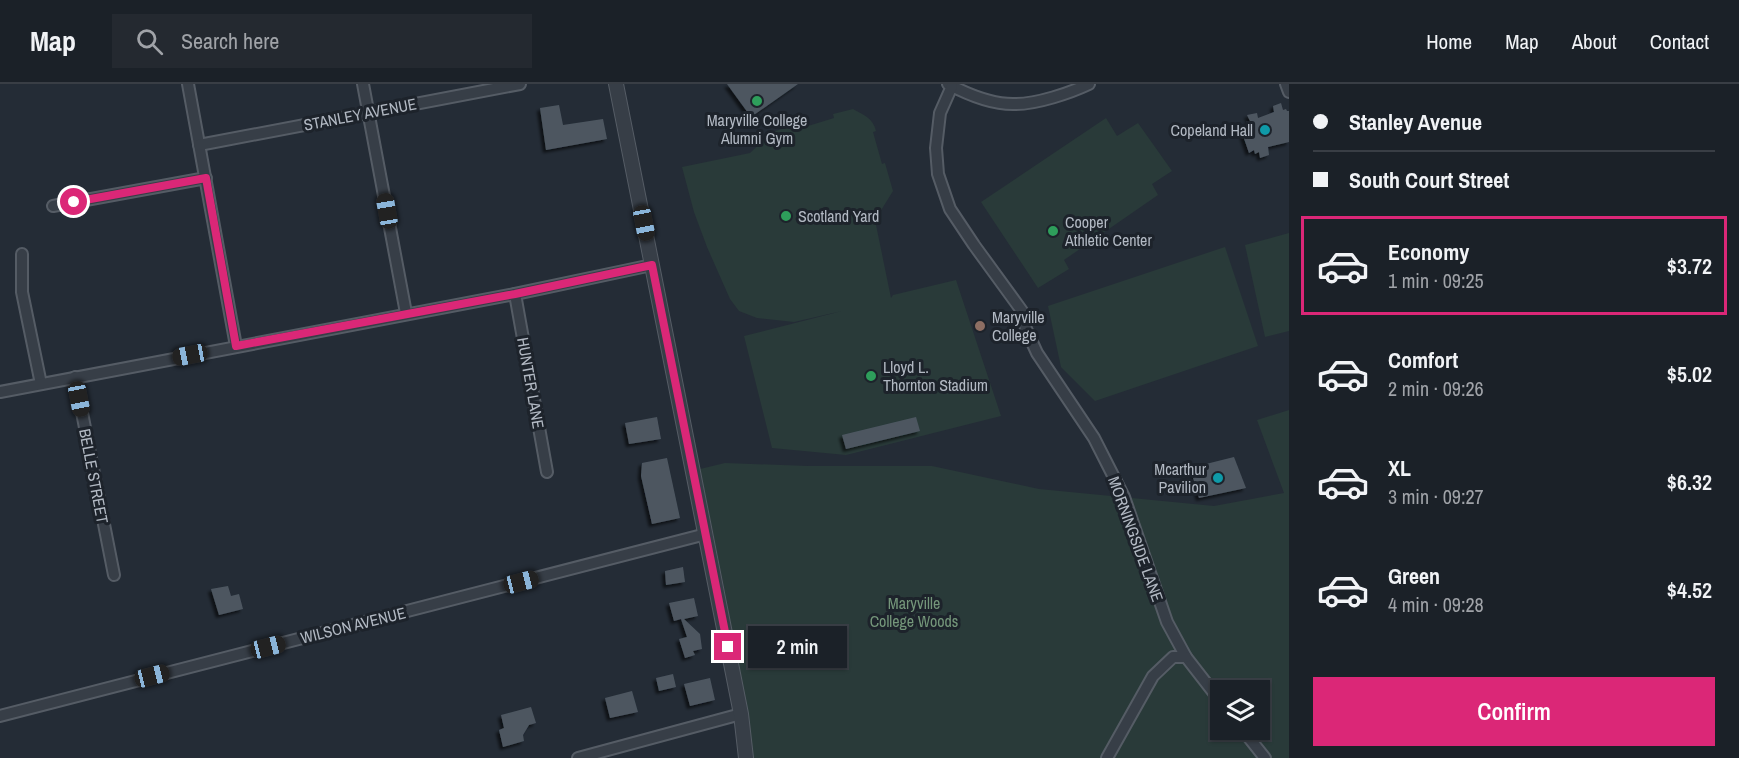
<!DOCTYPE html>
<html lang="en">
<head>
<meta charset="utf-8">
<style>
	body { margin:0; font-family:"Archivo Narrow",sans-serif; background:#242930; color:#f1f3f6; height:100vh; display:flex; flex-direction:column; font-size:22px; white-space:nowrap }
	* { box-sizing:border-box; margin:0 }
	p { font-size:20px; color:#a0a3a8 }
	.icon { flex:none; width:33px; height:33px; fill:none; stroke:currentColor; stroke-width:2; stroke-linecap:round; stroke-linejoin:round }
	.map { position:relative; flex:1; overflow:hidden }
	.details { display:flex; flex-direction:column; background:#1b2128; width:450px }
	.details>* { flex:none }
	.top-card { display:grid; align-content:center; height:132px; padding:0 24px; background:#1b2128 }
	.fabs { position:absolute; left:1210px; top:596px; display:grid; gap:12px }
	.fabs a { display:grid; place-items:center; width:60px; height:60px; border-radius:0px; background:#1b2128; box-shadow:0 2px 4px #0004,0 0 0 2px #393e45; font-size:30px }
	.end { position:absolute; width:27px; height:27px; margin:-14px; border:8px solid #db2777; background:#fff; box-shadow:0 0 0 3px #fff }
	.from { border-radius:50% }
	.bubble { position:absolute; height:42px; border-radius:0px; background:#1b2128; box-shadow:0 2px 4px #0004,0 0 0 2px #393e45; font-size:20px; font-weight:600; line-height:42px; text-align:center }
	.car { position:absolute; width:18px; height:36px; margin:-18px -9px; border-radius:8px; box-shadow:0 0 4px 2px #0007; background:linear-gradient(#222 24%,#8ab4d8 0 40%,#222 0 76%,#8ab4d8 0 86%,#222 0) }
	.top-card b { display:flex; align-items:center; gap:21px; height:57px; font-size:22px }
	.top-card b+b { border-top:2px solid #393e45 }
	.top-card i { width:15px; height:15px; background:#f1f3f6 }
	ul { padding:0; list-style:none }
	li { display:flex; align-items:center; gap:18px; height:99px; margin:0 12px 9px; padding:0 12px; border:3px solid transparent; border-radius:0px }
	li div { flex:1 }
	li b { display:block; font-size:22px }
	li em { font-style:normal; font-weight:600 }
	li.on { border-color:#db2777 }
	li>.icon { width:54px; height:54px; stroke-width:1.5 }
	.button { display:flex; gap:12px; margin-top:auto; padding:12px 24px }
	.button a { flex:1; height:69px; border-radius:0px; background:#db2777; color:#fff; font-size:24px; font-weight:600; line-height:69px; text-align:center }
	header { display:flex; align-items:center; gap:36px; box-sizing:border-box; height:84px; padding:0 30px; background:#1b2128; border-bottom:2px solid #393e45 }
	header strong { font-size:28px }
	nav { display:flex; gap:33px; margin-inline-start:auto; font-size:21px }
	.search { width:420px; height:54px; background:#242930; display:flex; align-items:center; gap:15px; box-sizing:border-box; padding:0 21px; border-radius:0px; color:#a0a3a8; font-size:22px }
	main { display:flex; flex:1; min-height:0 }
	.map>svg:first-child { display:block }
	.green { fill:#293a39; fill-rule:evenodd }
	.building { fill:#4d5761; filter:url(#shadow) }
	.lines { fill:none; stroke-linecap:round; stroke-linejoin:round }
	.minor-casing { stroke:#555c65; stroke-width:14 }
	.tertiary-casing { stroke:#555c65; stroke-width:16 }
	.minor { stroke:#373e47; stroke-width:10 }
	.tertiary { stroke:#373e47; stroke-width:14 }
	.route { stroke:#db2777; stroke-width:8 }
	.leisure-dot { fill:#2e9e5b; stroke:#1d232b; stroke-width:2 }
	.culture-dot { fill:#0f9aa8; stroke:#1d232b; stroke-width:2 }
	.education-dot { fill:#8d6e63; stroke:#1d232b; stroke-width:2 }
	.labels { text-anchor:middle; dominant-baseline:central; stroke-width:6; stroke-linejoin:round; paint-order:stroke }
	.street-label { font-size:16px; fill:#b2b9c3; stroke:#1d232b }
	.poi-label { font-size:16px; fill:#b2b9c3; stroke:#1d232b; text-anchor:start }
	.park-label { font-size:16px; fill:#74967a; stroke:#1d232b }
</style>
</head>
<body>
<header>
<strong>Map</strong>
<div class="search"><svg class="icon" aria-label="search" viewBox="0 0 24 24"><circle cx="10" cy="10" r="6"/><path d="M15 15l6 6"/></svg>Search here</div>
<nav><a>Home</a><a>Map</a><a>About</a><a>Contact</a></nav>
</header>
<main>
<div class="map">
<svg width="1289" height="674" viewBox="0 0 1289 674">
	<defs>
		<filter id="shadow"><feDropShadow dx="-3" dy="3" stdDeviation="1.5" flood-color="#0009"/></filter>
	</defs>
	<rect width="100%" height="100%" fill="#242c36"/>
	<g class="green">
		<path d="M853,25C864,31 873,34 876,47L873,48L882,80L885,79L893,107L875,136L891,214L893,211L956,196L1001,332L846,371L772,364L744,252L842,227L794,238L757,234L739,227L730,215L707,163L694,128L682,83L750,69L772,48L806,38L808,42L834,34L833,30Z"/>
		<path d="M1106,34L1117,52L1138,39L1172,87L1152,100L1158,111L1064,176L1069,185L1038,204L981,118Z"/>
		<path d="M1289,149V247L1265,253L1245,161Z"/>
		<path d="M1225,163L1258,262L1095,317L1061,283L1048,222Z"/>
		<path d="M1289,326V674H753L727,518L700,385L725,379L808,382H932L1039,405L1214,422L1284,409L1257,336ZM1221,606H1260V645H1221Z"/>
	</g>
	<g class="building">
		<path d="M727,0H798L751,33Z"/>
		<path d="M1281,19L1283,26L1286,25L1287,27H1289V58L1268,63L1269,71L1260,74L1259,68L1255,70L1254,66L1249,69L1240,43L1247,42L1246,38L1250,37L1247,31L1257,29L1258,34L1274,28L1273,22Z"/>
		<path d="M559,21L563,41L603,35L607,55L546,66L540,24Z"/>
		<path d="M657,333L661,355L629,360L625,339Z"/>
		<path d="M916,333L920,347L846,365L842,351Z"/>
		<path d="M1234,373L1246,404L1199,414L1190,384Z"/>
		<path d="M667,374L680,434L652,440L641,392L642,379Z"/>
		<path d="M683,483L685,498L666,501L665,487Z"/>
		<path d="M228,502L231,512L239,510L243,525L219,531L211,505Z"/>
		<path d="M694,514L698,532L684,535L700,550L702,565L693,567L695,571L685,574L679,555L687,553L681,535L674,537L669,519Z"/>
		<path d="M673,590L676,603L659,607L656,594Z"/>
		<path d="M710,594L715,616L690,622L684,600Z"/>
		<path d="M632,607L638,628L610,634L605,614Z"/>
		<path d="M531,623L536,639L529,641L523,651L524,657L503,663L499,646L504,644L501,631Z"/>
	</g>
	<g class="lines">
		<defs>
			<g id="minor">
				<path d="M188,0L236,262"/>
				<path d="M363,0L406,229"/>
				<path d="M948,0C967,10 994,21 1016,20C1037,20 1070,9 1089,0"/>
				<path d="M1286,0L1289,8"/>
				<path d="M952,2L940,29L936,64L938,90L950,125L974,161L1022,227L1026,245L1037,269L1094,354L1124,413L1167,538L1186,573L1221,618"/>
				<path d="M199,61L520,0"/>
				<path d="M53,122L206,94"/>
				<path d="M22,170V208L41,300"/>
				<path d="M515,210L547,388"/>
				<path d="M75,293L114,491"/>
				<path d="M0,308L515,210L652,181"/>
				<path d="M0,632L706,450"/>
				<path d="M1242,645L1265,674"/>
				<path d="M578,674L741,630"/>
				<path d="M1107,674L1153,592L1173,573H1186"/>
			</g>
			<path id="tertiary" d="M616,0L741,630L746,674"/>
		</defs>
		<use href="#minor" class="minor-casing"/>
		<use href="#tertiary" class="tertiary-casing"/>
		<use href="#minor" class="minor"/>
		<use href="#tertiary" class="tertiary"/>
	</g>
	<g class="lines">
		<path class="route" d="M74,118L206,94L236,262L515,210L652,181L728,563"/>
	</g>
	<g class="leisure-dot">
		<circle cx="757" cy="17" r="6"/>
		<circle cx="786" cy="132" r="6"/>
		<circle cx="1053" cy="147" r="6"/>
		<circle cx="871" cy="292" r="6"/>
	</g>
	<g class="culture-dot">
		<circle cx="1265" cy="46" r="6"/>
		<circle cx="1218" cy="394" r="6"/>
	</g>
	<circle class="education-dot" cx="980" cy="242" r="6"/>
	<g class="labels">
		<g class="street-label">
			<text transform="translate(360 30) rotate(-11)">STANLEY AVENUE</text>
			<text transform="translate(531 299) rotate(80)">HUNTER LANE</text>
			<text transform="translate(94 392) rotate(79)">BELLE STREET</text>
			<text transform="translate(1136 455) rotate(70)">MORNINGSIDE LANE</text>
			<text transform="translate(353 541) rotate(-14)">WILSON AVENUE</text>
		</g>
		<g class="poi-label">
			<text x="757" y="36" text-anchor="middle">Maryville College<tspan x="757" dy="18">Alumni Gym</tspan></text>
			<text x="1253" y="46" text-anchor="end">Copeland Hall</text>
			<text x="798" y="132">Scotland Yard</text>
			<text x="1065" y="138">Cooper<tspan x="1065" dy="18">Athletic Center</tspan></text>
			<text x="992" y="233">Maryville<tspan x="992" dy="18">College</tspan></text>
			<text x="883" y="283">Lloyd L.<tspan x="883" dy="18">Thornton Stadium</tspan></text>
			<text x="1206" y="385" text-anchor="end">Mcarthur<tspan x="1206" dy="18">Pavilion</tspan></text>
		</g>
		<g class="park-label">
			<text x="914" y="519">Maryville<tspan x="914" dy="18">College Woods</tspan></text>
		</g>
	</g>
</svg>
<div class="fabs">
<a><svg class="icon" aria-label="layers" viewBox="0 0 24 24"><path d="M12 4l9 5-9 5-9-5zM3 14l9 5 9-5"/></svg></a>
</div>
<i class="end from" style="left:74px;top:118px"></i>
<i class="end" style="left:728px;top:563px"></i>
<div class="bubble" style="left:748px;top:542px;width:99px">2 min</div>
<i class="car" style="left:387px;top:127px;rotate:350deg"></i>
<i class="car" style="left:644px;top:139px;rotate:169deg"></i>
<i class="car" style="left:190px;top:271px;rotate:259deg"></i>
<i class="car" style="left:79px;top:315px;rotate:169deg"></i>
<i class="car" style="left:521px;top:498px;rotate:76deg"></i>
<i class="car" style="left:268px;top:563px;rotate:76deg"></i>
<i class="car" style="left:152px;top:592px;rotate:76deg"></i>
</div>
<section class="details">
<div class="top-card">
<b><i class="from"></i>Stanley Avenue</b>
<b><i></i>South Court Street</b>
</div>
<ul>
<li class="on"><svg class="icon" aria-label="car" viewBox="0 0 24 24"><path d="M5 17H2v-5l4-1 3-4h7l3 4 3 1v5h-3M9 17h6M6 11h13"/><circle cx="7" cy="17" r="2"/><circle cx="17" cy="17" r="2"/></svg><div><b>Economy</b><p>1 min · 09:25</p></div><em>$3.72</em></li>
<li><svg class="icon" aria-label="car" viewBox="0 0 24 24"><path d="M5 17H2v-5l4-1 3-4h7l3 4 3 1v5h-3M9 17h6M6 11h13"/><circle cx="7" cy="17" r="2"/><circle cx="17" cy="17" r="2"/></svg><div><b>Comfort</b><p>2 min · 09:26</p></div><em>$5.02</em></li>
<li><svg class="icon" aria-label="car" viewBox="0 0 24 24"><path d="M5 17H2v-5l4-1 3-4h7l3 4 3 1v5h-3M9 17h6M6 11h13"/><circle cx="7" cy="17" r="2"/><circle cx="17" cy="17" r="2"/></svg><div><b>XL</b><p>3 min · 09:27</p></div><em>$6.32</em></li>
<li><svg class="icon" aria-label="car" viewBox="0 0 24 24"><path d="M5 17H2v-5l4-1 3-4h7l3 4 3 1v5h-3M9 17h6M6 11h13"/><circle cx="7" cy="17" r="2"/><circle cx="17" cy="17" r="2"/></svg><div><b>Green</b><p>4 min · 09:28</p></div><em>$4.52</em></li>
</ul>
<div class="button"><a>Confirm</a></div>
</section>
</main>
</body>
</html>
